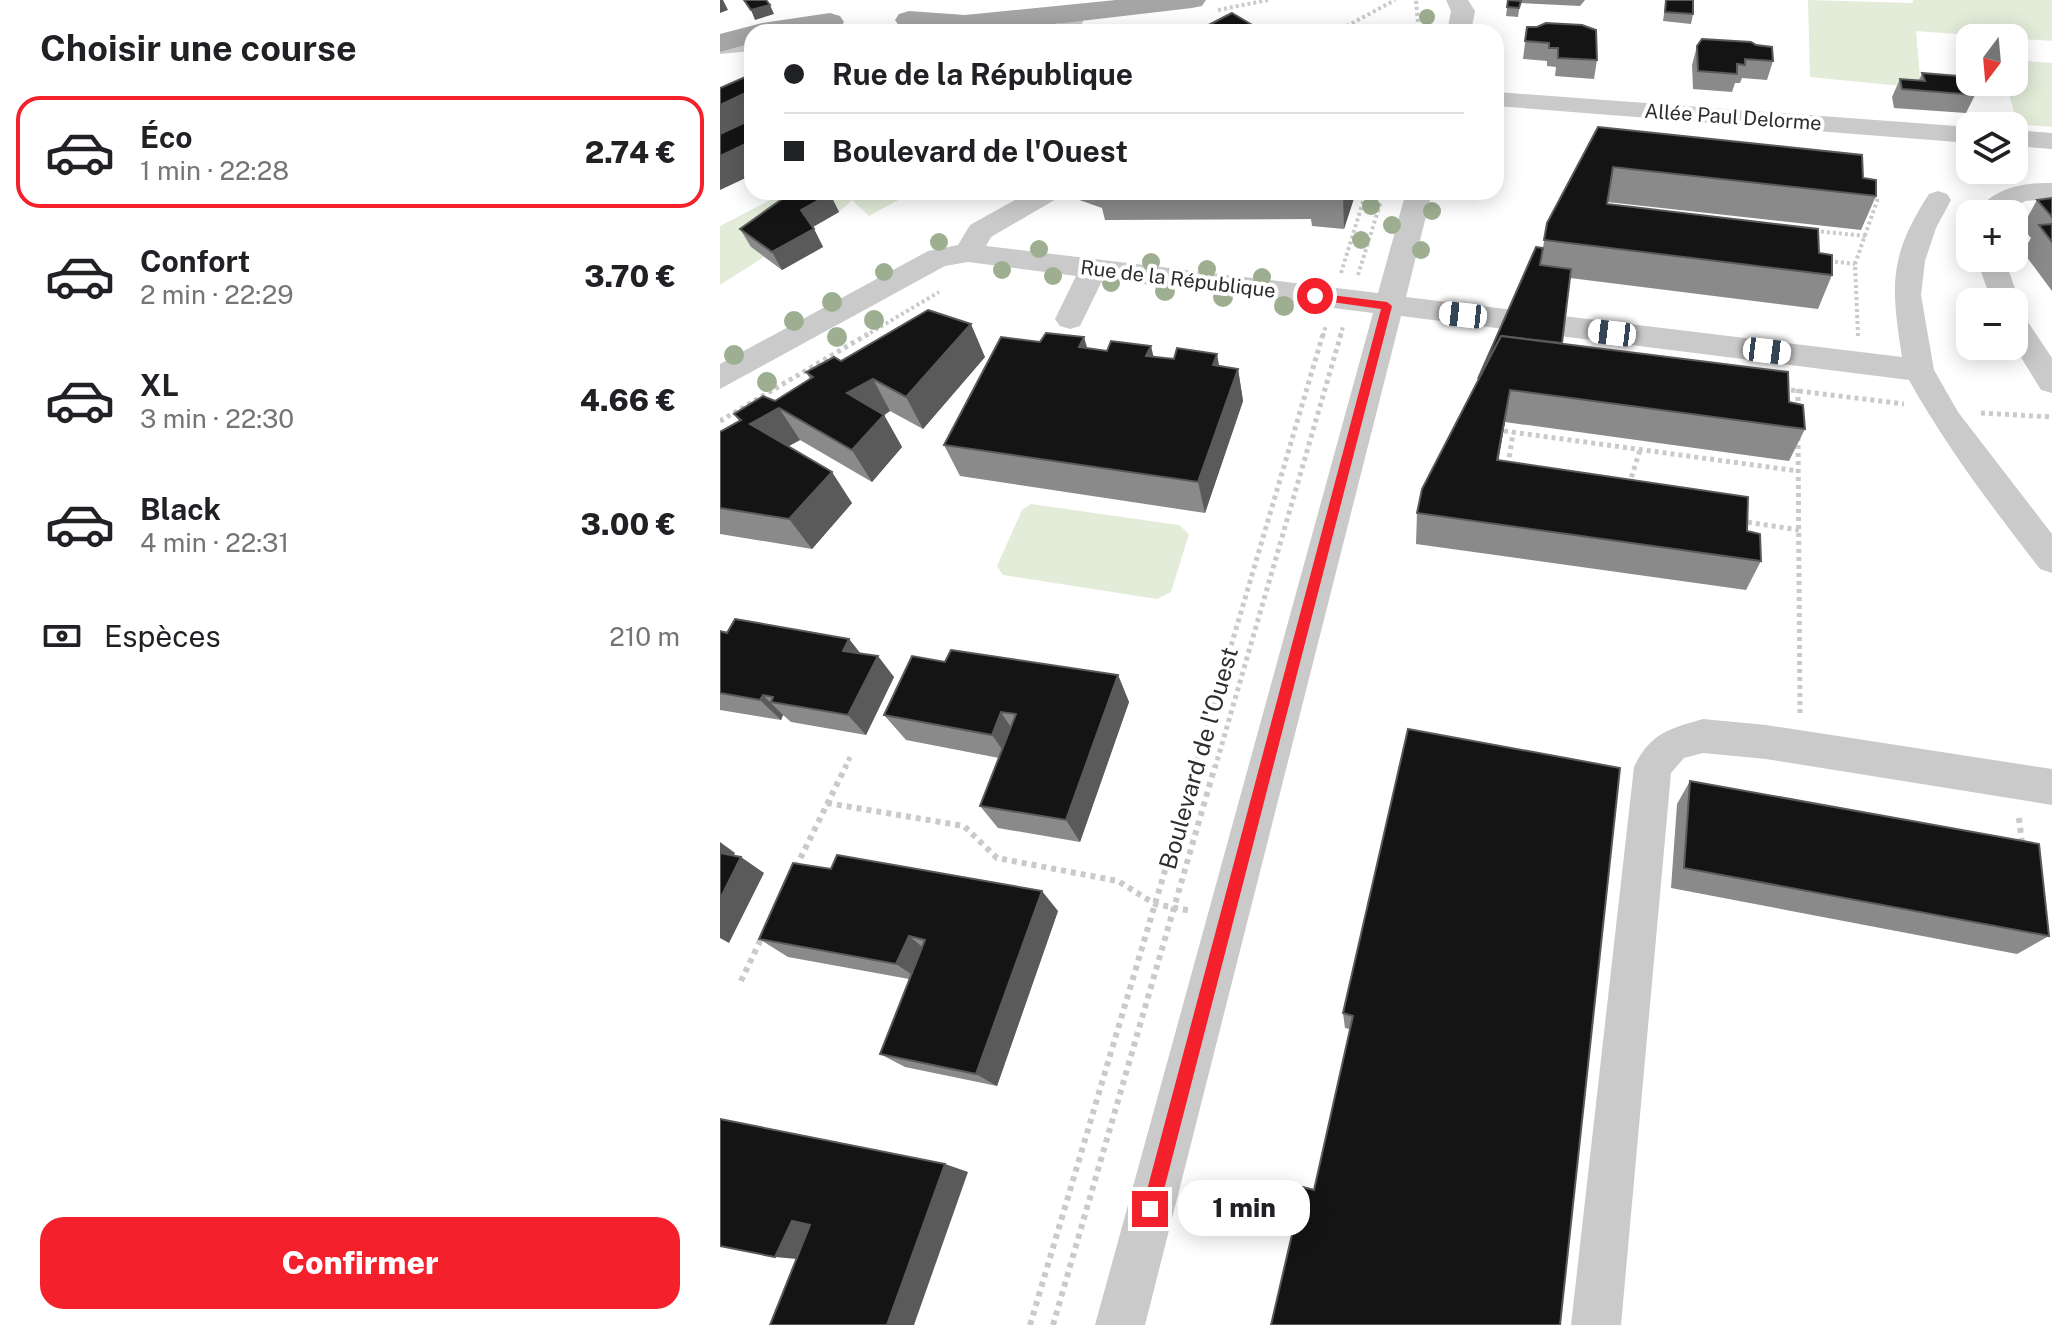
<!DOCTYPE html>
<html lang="fr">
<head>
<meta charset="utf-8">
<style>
	body { margin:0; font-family:"Public Sans",sans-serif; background:#f2f2f2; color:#202124; height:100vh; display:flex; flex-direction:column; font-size:30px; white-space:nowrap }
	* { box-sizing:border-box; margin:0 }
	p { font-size:26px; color:#757577 }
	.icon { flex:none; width:44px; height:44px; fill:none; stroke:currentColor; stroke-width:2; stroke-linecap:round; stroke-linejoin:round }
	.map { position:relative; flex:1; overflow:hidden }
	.drawer { display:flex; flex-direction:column; background:#fff; width:720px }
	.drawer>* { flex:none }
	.guide { position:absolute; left:24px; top:24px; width:760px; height:176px; border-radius:24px; box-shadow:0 4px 20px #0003; display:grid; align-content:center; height:176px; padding:0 40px; background:#fff }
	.needle { width:52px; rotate:196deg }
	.buttons { position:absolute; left:1236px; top:24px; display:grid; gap:16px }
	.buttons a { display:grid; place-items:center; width:72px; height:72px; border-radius:16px; background:#fff; box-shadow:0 4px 20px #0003; font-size:40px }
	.end { position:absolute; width:36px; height:36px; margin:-18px; border:10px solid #f4202b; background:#fff; box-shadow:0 0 0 4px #fff }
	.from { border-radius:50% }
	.bubble { position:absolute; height:56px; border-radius:24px; background:#fff; box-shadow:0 4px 20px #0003; font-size:26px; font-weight:800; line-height:56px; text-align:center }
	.car { position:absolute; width:24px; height:48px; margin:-24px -12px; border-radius:10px; box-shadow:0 0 6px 2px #0007; background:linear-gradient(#fff 24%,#345 0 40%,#fff 0 76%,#345 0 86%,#fff 0) }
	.guide b { display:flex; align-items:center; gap:28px; height:76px; font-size:30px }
	.guide b+b { border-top:2px solid #e0e0e0 }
	.guide i { width:20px; height:20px; background:#202124 }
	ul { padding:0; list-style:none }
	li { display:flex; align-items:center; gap:24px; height:112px; margin:0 16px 12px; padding:0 24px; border:4px solid transparent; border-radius:24px }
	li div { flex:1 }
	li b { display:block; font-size:30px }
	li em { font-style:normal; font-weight:800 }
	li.selected { border-color:#f4202b }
	li>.icon { width:72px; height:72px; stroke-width:1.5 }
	h2 { padding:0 40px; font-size:36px; line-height:96px }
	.pay { display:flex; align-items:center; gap:20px; height:88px; padding:0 40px; font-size:30px }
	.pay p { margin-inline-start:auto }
	.action { display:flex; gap:16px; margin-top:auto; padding:16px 40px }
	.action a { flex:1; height:92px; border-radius:24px; background:#f4202b; color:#fff; font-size:32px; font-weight:800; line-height:92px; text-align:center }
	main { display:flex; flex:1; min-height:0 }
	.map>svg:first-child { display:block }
	.green { fill:#e3ecd9 }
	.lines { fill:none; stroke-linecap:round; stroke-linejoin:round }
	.path-far2 { stroke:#cacaca; stroke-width:4; stroke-dasharray:3 3; stroke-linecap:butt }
	.path-far1 { stroke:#cacaca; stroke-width:5; stroke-dasharray:4 4; stroke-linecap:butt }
	.path { stroke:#cacaca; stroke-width:6; stroke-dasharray:5 5; stroke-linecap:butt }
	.minor { fill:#cacaca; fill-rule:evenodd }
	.major { fill:#a5a5a5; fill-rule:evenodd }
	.tree { fill:#9eaf91 }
	.wall { fill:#8a8a8a }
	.shaded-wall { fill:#5a5a5a }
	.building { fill:#141414; stroke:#5a5a5a; stroke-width:2 }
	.route { fill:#f4202b }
	.labels { text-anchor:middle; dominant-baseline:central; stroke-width:8; stroke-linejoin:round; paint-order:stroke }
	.far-street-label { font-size:20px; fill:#2d2d2d; stroke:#fff }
	.street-label { font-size:24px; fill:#2d2d2d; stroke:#fff }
</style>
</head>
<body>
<main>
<section class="drawer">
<h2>Choisir une course</h2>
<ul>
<li class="selected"><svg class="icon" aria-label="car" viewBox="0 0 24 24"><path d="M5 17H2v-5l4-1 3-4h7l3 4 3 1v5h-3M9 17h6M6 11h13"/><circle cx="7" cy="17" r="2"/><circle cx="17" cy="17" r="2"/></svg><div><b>Éco</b><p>1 min · 22:28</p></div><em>2.74 €</em></li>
<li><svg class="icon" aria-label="car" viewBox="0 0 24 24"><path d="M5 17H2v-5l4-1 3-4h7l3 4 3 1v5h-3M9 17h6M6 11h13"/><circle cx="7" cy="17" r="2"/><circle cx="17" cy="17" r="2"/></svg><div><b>Confort</b><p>2 min · 22:29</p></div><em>3.70 €</em></li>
<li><svg class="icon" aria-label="car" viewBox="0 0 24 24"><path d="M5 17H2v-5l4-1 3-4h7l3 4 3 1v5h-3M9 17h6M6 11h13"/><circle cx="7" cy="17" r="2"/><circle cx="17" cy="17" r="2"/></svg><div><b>XL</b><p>3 min · 22:30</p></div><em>4.66 €</em></li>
<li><svg class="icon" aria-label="car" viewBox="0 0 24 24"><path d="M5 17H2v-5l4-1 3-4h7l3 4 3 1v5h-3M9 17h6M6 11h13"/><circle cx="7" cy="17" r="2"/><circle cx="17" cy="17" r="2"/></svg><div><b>Black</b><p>4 min · 22:31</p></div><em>3.00 €</em></li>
</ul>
<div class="pay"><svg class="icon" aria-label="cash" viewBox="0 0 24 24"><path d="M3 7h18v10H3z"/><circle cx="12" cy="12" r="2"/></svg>Espèces<p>210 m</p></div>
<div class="action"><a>Confirmer</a></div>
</section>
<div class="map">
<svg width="1332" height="1325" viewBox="0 0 1332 1325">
	<rect width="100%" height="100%" fill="#fff"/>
	<g class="green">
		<path d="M1088,0L1193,3V0H1332V41L1196,31L1201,88L1090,77Z"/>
		<path d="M1294,60L1332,63V127L1297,124L1286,82H1294Z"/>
		<path d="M66,192H193L149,216L132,200L119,212L100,197L31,247L44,257L0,285V226Z"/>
		<path d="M311,504L459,525L469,534L451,592L437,599L283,575L277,566L302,510Z"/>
	</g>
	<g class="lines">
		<g class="path-far2">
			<path d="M498,10L548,0"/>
			<path d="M616,32L675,0"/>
			<path d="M692,32L698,23L696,0"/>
			<path d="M1095,231L1146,236"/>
			<path d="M1109,261L1135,264"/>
			<path d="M621,273L646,192"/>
			<path d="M638,275L661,201"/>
			<path d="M145,336L219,292"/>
			<path d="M603,336L606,325"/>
			<path d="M620,336L623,327"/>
			<path d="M1138,336L1135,264L1158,198L1151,194"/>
		</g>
		<g class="path-far1">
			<path d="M1063,389L1184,404"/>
			<path d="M1078,389V411"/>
			<path d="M1261,413L1332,417"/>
			<path d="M0,421L148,334"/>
			<path d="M784,431L1078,471"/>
			<path d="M1078,437L1080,715"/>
			<path d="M788,465L793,433"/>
			<path d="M909,485L920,450"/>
			<path d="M1020,521L1079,530"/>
			<path d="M125,768L130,757"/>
			<path d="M475,768L603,334"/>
			<path d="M495,768L621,334"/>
		</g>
		<g class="path">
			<path d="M107,803L244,826L277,858L398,881L435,904L472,911"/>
			<path d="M1299,818L1302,844"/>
			<path d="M76,867L126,766"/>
			<path d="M21,981L42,937"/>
			<path d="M310,1325L476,766"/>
			<path d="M333,1325L495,766"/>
		</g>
		<g class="minor">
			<path d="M726,0H748L755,11L751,32H727L731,11Z"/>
			<path d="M354,8L362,10L366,15L358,32H334L346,10Z"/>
			<path d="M32,37V51L0,54V40Z"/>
			<path d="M776,92L1250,127V143L776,106Z"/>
			<path d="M1294,130L1332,133V149L1294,146Z"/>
			<path d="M1332,183V199L1305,201L1284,214H1255C1272,188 1303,182 1332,183Z"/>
			<path d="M1218,191L1227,194L1231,200L1216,228L1205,261L1201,295L1214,370L1238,412L1332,534V573L1320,569C1273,508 1226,447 1189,380L681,316L425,1325H375L653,313L383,279L360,326L350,329L340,326L335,319L356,276L248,262L225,266L0,389V364L208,251L238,245L250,225L309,192H342L338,198L271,237L266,246L658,293L686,192H712L686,297L1182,357C1171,286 1168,257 1209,194Z"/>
			<path d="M1256,258H1284L1300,302L1296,309L1294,302H1272Z"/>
			<path d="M1294,313L1304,316L1332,358V393L1321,390L1294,346Z"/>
			<path d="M983,719L1046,725L1332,769V805L1046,759L983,753L964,758L951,773L901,1325H851L914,767C930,733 949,729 983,719Z"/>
		</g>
		<g class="major">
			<path d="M396,0H486L482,6L472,8L274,31L189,29L179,26L175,20L179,14L189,11L245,15Z"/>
			<path d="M110,13L120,16L124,22L120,28L100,32H32V43L0,52V34L42,23Z"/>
		</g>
	</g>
	<g class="tree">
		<circle cx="707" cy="17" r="8"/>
		<circle cx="651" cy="206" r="9"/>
		<circle cx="712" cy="211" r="9"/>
		<circle cx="672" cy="225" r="9"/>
		<circle cx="641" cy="240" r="9"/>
		<circle cx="219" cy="242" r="9"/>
		<circle cx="319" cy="249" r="9"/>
		<circle cx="701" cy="250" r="9"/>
		<circle cx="431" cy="262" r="9"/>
		<circle cx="487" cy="269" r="9"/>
		<circle cx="282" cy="270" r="9"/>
		<circle cx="164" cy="272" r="9"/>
		<circle cx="333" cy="276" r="9"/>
		<circle cx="542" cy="277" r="9"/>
		<circle cx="391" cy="283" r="9"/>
		<circle cx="445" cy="291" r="10"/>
		<circle cx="503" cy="297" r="10"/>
		<circle cx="112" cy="302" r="10"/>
		<circle cx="564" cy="306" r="10"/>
		<circle cx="154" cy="320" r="10"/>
		<circle cx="74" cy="321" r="10"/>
		<circle cx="117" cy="337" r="10"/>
		<circle cx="14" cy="355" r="10"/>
		<circle cx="47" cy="382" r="10"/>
	</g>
	<g class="wall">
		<path d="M788,0H865L860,6L800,3L798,17L786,16Z"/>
		<path d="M946,0H973V14L971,24L943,21Z"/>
		<path d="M807,27L877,60L874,79L835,76L836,67L827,66V61L803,59Z"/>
		<path d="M977,46L1053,61L1047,80L1022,78L1020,83H1015L1012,92L973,89L972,65Z"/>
		<path d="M1202,73L1255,95L1246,113L1174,108L1172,97L1180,79L1199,80Z"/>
		<path d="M878,127L1143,178L1156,196L1141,230L887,202V204L1099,253L1112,275L1098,309L850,278L842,343L1069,402L1085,429L1069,461L785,422L778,461L1027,531L1041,561L1026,590L696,544L697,513L758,381L823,248L827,223Z"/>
		<path d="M344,192H636L624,229L592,226L591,219L385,220L382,208L345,195Z"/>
		<path d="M110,194L119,212L93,227L103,247L62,270L31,247L20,229Z"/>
		<path d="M1332,198V291L1303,252L1311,238L1302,227L1317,200Z"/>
		<path d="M367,348L518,369L523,401L485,513L240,476L224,445Z"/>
		<path d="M265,357L203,429L170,411L164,415L182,447L152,482L80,440L69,446L132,503L92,549L0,534V432L19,421L14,414L55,401L90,379L86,372L121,361Z"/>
		<path d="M0,631L129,639L141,654L174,677L146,735L71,722L63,715L61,720L0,710Z"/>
		<path d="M225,662L398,675L409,702L360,842L278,828L260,806L279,758L186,740L164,715Z"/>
		<path d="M688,729L840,1325L594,1190L630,1029L625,1028L623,1013Z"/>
		<path d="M970,781L1329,936L1297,954L951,888L957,804Z"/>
		<path d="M338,911L277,1086L185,1067L160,1054L189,979L68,957L39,939Z"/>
	</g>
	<g class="shaded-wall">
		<path d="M0,0H3L8,10L0,13Z"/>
		<path d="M50,5L54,14L35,20L31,10Z"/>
		<path d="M532,25L533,32H517Z"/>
		<path d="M32,90V124L0,138V105Z"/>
		<path d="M32,141V175L0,190V156Z"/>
		<path d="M624,192H636L624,229L623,195Z"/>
		<path d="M110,194L119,212L91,228L81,210Z"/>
		<path d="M94,229L103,247L62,270L52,252Z"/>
		<path d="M251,324L265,357L203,429L186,397Z"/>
		<path d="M364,337L374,371L359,347Z"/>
		<path d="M431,346L439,379L426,356Z"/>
		<path d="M497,354L503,387L493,365Z"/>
		<path d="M518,369L523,401L485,513L478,482Z"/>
		<path d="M153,379L170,411L164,415L182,447L152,482L132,450L127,393Z"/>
		<path d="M790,390L785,422L773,492L777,460Z"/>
		<path d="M59,408L80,440L52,455L30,424Z"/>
		<path d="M112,472L132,503L92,549L69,519Z"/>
		<path d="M129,639L146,661L123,651Z"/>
		<path d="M158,656L174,677L146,735L128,715Z"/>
		<path d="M398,675L409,702L360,842L346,820Z"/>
		<path d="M43,695L63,715L61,720L40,700Z"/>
		<path d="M281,712L297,737L289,759L272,735Z"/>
		<path d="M0,842L15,853L8,867L0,861Z"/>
		<path d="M21,857L44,873L9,943L0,938V899Z"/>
		<path d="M322,891L338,911L277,1086L256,1074Z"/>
		<path d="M189,936L211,954L200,980L176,964Z"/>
		<path d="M225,1164L248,1172L194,1325H167Z"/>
		<path d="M72,1221L103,1226L88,1260L55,1257Z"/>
	</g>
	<g class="building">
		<path d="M24,0H46L50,5L31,10Z"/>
		<path d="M788,0L801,1L799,8L787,7Z"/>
		<path d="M946,0H973V14L945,12Z"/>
		<path d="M512,13L532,25L517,32H475Z"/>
		<path d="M826,23L862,25L876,30L877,60L838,58V48H829V43L805,41L807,27H817Z"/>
		<path d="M136,28L142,32H127Z"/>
		<path d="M982,39L1031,42L1036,45L1052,47L1053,61L1025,59V65L1017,64V74L978,71L977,46Z"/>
		<path d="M1202,73L1250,77V82H1252L1255,95L1182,89L1180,79L1205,81Z"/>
		<path d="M32,74V90L0,105V88Z"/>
		<path d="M32,119V141L0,156V134Z"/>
		<path d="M878,127L1142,155L1143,178L1156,180V196L893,167L887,204L1098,229L1099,253L1112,255V275L824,240L827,223Z"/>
		<path d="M72,192H107L110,194L81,210L94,229L52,252L20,229Z"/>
		<path d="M590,192H624L623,195Z"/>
		<path d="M1332,198V217L1317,200Z"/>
		<path d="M1332,224V242L1319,225Z"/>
		<path d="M816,247L823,248L820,265L851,269L842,343L781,336L758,379Z"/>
		<path d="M208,310L251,324L186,397L153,379L127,393L164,415L132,450L59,408L30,424L112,472L69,519L0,508V432L21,420L14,414L43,396L55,401L93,377L86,372L114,357L121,361Z"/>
		<path d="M326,333L364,337L359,347L387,351L391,341L431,346L426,356L454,359L457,348L497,354L493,365L518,369L478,482L224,445L281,337L320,342Z"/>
		<path d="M781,336L1068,372L1069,402L1083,405L1085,429L790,390L777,460L1028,497L1027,531L1040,534L1041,561L697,513L702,489Z"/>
		<path d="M15,619L129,639L123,651L158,656L128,715L51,702L53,697L43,695L40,700L0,693V631L7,633Z"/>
		<path d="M231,650L398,675L346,820L260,806L296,714L281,712L272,735L164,715L192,656L225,662Z"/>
		<path d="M688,729L900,768L840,1325H551L583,1187L594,1190L633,1016L623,1013Z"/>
		<path d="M970,781L1319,844L1329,936L964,868Z"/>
		<path d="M0,853L21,857L0,899Z"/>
		<path d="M117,855L322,891L256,1074L160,1054L205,940L189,936L176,964L39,939L73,863L111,869Z"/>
		<path d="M0,1119L225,1164L167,1325H50L90,1225L72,1221L55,1257L0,1246Z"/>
	</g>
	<path class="route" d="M595,293L667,302L672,306L439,1209L436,1215L430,1217L424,1215L422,1209L661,309L591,299L590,296Z"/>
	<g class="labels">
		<g class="far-street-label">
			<text transform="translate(1013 117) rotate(4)">Allée Paul Delorme</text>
			<text transform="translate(458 279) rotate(7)">Rue de la République</text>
		</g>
		<g class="street-label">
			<text transform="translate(478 758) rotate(-74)">Boulevard de l'Ouest</text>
		</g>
	</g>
</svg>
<div class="buttons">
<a><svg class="needle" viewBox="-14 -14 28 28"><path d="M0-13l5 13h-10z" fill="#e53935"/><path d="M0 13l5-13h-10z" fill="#757577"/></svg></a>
<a><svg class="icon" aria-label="layers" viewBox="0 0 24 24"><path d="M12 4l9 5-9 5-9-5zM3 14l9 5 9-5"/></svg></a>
<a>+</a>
<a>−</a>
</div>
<i class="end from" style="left:595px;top:296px"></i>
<i class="end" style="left:430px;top:1209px"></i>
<div class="bubble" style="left:458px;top:1180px;width:132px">1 min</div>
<i class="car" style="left:743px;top:315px;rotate:276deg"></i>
<i class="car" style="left:892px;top:333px;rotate:277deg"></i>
<i class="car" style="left:1047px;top:351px;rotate:97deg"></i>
<div class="guide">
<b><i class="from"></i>Rue de la République</b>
<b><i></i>Boulevard de l'Ouest</b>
</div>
</div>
</main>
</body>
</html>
